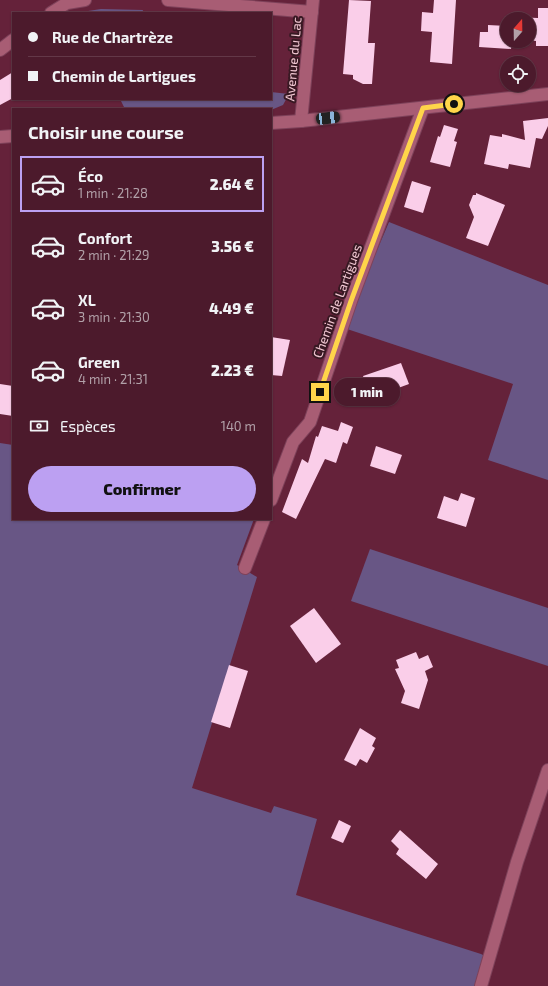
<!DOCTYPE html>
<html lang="fr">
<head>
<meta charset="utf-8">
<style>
	body { margin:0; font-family:"Exo 2",sans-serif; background:#532334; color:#f1f3f6; height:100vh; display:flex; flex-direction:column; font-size:15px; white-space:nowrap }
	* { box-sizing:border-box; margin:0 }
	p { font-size:13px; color:#b2a1a9 }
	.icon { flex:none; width:22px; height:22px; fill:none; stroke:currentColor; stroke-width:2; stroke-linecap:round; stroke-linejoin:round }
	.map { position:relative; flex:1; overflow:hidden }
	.details { position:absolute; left:12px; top:108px; width:260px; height:412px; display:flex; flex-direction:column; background:#4c1a2c; border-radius:0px; box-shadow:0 1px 3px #0004,0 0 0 1px #633848 }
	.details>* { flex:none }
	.hud { position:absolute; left:12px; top:12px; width:260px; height:88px; border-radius:0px; box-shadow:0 1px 3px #0004,0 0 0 1px #633848; display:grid; align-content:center; height:88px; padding:0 16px; background:#4c1a2c }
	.needle { width:26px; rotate:20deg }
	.fabs { position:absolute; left:500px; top:12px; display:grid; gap:8px }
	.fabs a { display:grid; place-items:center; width:36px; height:36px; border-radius:50%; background:#4c1a2c; box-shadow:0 1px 3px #0004,0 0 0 1px #633848; font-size:20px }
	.end { position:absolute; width:18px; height:18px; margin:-9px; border:5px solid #ffd54a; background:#111; box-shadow:0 0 0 2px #111 }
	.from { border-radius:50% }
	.bubble { position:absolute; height:28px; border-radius:14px; background:#4c1a2c; box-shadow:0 1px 3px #0004,0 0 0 1px #633848; font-size:13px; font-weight:800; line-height:28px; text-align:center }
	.car { position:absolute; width:12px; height:24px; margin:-12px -6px; border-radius:5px; box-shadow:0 0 3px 1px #0007; background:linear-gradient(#222 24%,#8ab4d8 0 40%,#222 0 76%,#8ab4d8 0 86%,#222 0) }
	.hud b { display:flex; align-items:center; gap:14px; height:38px; font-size:15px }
	.hud b+b { border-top:1px solid #633848 }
	.hud i { width:10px; height:10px; background:#f1f3f6 }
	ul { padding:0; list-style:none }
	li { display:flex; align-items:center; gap:12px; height:56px; margin:0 8px 6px; padding:0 8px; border:2px solid transparent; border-radius:0px }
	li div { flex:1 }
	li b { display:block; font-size:15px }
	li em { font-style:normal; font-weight:800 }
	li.current { border-color:#bca0f2 }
	li>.icon { width:36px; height:36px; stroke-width:1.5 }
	h2 { padding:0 16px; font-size:18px; line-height:48px }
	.pay { display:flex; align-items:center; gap:10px; height:44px; padding:0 16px; font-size:15px }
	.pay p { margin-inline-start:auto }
	.primary-button { display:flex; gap:8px; margin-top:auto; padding:8px 16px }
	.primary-button a { flex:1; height:46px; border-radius:24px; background:#bca0f2; color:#111; font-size:16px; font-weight:800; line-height:46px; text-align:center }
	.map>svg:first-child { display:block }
	.green { fill:#685685 }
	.building { fill:#facee9 }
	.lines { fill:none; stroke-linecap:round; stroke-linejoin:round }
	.street-casing { stroke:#7e425a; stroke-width:14 }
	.street { stroke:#a85d74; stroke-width:12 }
	.route { stroke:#ffd54a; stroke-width:5 }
	.labels { text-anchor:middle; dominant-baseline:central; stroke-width:4; stroke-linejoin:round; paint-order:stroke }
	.street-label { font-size:13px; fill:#f3c9d4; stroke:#381923 }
</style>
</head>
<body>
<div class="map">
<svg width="548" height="986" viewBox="0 0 548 986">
	<rect width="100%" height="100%" fill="#65223a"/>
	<g class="green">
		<path d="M101,9L143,10L142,13H75Z"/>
		<path d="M271,92L289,94L283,105L271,110L125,109L120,99H271Z"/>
		<path d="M389,222L548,285V480L488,460L513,384L344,328Z"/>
		<path d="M0,443L13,445V519H254L237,565L257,577L192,788L271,813L274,806L317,819L296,895L481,954L489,958L481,986H0Z"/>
		<path d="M370,549L548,608V666L351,601Z"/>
	</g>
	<g class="building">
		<path d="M349,0L371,1L368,43H375L372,84H363L353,79V75L343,74Z"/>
		<path d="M434,0H456L452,64L430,62L432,32L421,31L422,12L433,13Z"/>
		<path d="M538,8H548V46H536V41L529,40V19H513V17L538,18Z"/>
		<path d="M488,25L507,26V41H512L511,49L479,47L480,32H488Z"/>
		<path d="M13,72V98L0,105V80Z"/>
		<path d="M548,118V126L542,139L536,138L530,168L509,164L508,169L484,164L490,135L502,137V134L525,140L523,121Z"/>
		<path d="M444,125L458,129L454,141L457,142L450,167L430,162L438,136L440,137Z"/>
		<path d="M412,181L431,187L423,213L404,207Z"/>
		<path d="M476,193L505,205L488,246L466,238L474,217L469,205L473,195H476Z"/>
		<path d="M271,337L290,340L282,376L271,375Z"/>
		<path d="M401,363L409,384L371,398L363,376Z"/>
		<path d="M0,384L13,386V416L0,414Z"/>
		<path d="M341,422L353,427L347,444L343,442L336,463L325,459L296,519L282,512L302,459L308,463L316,436L318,437L322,426L338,431Z"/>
		<path d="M376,446L402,455L395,474L370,466Z"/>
		<path d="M461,493L475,498L466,527L437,518L444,496L458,501Z"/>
		<path d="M314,608L341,644L316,663L290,626Z"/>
		<path d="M416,652L419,659L428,655L433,667L425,671L428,680L419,709L401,703L405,691L395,669L399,668L396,660Z"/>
		<path d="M229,665L248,671L230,728L211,722Z"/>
		<path d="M360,728L376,738L372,746L375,748L367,763L360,759L356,766L344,760Z"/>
		<path d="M339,820L351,826L343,843L331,838Z"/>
		<path d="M400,830L438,864L426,879L396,854L399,849L391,841Z"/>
	</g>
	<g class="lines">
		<defs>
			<g id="street">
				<path d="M168,0L312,12"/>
				<path d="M51,13L67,3L85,0"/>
				<path d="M0,50L13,40"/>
				<path d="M301,121L313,0"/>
				<path d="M271,123L301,121L548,94"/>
				<path d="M0,137L13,136"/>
				<path d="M271,500L293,442L310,422L351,301L423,108"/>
				<path d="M245,568L264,519"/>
				<path d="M481,986L517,862L548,770"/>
			</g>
		</defs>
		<use href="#street" class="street-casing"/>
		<use href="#street" class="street"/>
	</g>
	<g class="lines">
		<path class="route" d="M320,392L351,301L423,108L454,104"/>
	</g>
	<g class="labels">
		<g class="street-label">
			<text transform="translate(293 59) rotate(-85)">Avenue du Lac</text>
			<text transform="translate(337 301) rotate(-70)">Chemin de Lartigues</text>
		</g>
	</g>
</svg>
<div class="fabs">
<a><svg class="needle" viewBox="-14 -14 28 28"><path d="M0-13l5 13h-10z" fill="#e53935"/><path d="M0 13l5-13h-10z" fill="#b2a1a9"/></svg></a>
<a><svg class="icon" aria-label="locate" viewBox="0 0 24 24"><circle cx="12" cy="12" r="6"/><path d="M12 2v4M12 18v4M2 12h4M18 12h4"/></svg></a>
</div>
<i class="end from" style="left:454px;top:104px"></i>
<i class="end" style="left:320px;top:392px"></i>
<div class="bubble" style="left:334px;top:378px;width:66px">1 min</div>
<i class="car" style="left:328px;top:118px;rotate:83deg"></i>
<div class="hud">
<b><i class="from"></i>Rue de Chartrèze</b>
<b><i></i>Chemin de Lartigues</b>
</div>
<section class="details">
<h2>Choisir une course</h2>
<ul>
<li class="current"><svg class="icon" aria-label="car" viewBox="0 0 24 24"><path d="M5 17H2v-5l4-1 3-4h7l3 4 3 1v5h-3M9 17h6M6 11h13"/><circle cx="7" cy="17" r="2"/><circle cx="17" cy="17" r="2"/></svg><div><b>Éco</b><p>1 min · 21:28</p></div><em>2.64 €</em></li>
<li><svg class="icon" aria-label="car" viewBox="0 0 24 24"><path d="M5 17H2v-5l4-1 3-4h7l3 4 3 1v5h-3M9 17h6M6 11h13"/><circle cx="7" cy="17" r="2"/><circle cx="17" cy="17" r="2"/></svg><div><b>Confort</b><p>2 min · 21:29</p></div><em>3.56 €</em></li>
<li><svg class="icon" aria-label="car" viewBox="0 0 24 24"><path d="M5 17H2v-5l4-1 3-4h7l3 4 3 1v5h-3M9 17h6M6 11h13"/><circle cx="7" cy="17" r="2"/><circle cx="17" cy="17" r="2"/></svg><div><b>XL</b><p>3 min · 21:30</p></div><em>4.49 €</em></li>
<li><svg class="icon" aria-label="car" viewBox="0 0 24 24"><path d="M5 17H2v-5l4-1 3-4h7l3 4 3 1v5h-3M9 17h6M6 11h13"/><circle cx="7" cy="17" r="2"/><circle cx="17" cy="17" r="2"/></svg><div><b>Green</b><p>4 min · 21:31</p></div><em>2.23 €</em></li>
</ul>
<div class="pay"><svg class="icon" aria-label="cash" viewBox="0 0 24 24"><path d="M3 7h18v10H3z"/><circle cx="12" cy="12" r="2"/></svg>Espèces<p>140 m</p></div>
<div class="primary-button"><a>Confirmer</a></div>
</section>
</div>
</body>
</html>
